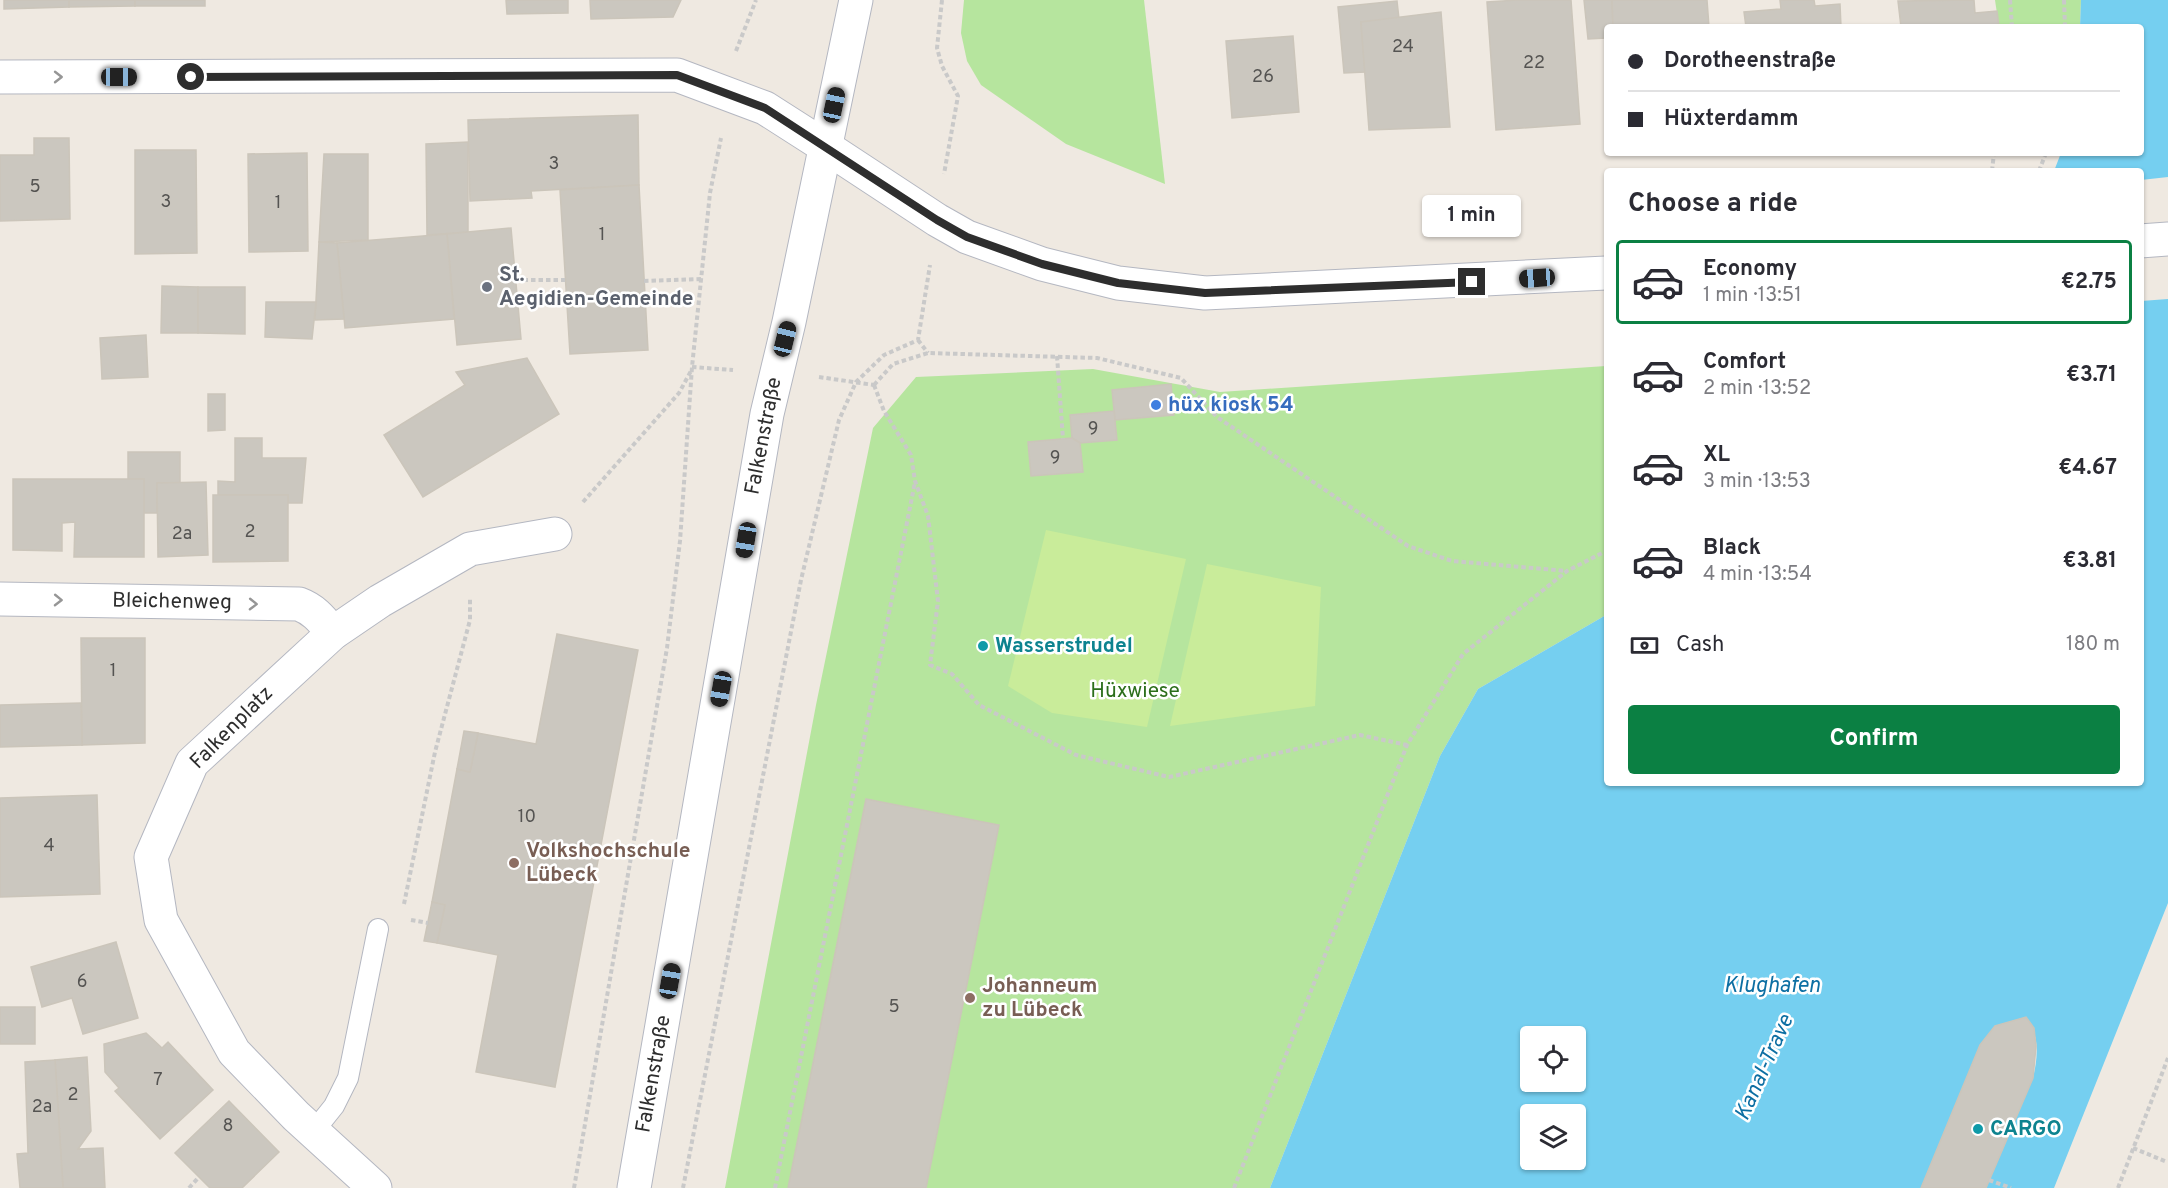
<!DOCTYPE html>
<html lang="en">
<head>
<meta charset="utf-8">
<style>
	body { margin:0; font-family:Overpass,sans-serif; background:#f7f7f7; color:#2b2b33; height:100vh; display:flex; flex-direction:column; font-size:22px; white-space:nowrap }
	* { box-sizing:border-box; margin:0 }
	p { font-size:20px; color:#7c7c81 }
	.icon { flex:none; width:33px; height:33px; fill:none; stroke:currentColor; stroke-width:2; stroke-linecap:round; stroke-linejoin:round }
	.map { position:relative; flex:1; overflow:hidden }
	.details { position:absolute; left:1604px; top:168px; width:540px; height:618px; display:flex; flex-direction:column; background:#fff; border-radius:6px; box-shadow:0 2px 4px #0004 }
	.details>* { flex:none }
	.banner { position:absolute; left:1604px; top:24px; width:540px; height:132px; border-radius:6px; box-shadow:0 2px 4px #0004; display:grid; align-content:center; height:132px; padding:0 24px; background:#fff }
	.controls { position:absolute; left:1520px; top:1026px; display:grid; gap:12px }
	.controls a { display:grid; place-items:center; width:66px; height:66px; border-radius:6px; background:#fff; box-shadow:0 2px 4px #0004; font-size:30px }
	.end { position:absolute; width:27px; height:27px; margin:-14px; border:8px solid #2e2e2e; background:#fff; box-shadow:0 0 0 3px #fff }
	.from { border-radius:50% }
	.bubble { position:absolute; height:42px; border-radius:6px; background:#fff; box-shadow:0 2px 4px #0004; font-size:20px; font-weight:700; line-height:42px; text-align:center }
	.car { position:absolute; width:18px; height:36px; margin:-18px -9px; border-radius:8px; box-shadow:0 0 4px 2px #0007; background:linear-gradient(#222 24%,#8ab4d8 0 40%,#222 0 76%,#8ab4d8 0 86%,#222 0) }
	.banner b { display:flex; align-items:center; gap:21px; height:57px; font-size:22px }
	.banner b+b { border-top:2px solid #e1e1e2 }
	.banner i { width:15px; height:15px; background:#2b2b33 }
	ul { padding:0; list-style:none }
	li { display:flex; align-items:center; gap:18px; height:84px; margin:0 12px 9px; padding:0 12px; border:3px solid transparent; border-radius:6px }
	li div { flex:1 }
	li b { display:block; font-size:22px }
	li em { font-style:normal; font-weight:700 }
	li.on { border-color:#0b8043 }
	li>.icon { width:54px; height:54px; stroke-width:1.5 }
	h2 { padding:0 24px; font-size:27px; line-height:72px }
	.pay { display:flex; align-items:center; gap:15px; height:66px; padding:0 24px; font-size:22px }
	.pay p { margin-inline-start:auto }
	.primary-button { display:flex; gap:12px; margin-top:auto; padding:12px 24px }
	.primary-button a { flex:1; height:69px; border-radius:6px; background:#0b8043; color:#fff; font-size:24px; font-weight:700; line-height:69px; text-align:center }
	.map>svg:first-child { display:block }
	.green { fill:#b6e59e }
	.pitch { fill:#c9ec9a }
	.water { fill:#75cff0; fill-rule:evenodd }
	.pier { fill:#efe9e1 }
	.building { fill:#cbc7bf; stroke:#cbc5ba; stroke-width:1.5 }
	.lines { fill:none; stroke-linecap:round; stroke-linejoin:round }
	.lane-casing { stroke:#b4b7c1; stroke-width:22 }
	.street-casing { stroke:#b4b7c1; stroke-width:35 }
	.secondary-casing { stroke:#b4b7c1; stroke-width:35 }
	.path { stroke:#c9c9c9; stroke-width:4; stroke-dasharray:4.5 3; stroke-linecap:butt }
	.lane { stroke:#fff; stroke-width:20 }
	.street { stroke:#fff; stroke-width:33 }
	.secondary { stroke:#fff; stroke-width:33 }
	.oneway { stroke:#969696 }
	.route { stroke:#2e2e2e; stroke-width:8 }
	.worship-dot { fill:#6b7280; stroke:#fff; stroke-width:2 }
	.shop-dot { fill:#3f7fe0; stroke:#fff; stroke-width:2 }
	.culture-dot { fill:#0f9aa8; stroke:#fff; stroke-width:2 }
	.education-dot { fill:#8d6e63; stroke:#fff; stroke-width:2 }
	.labels { text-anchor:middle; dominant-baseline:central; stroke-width:5; stroke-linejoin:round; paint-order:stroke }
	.number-label { font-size:18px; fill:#555452 }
	.worship-label { font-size:21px; font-weight:bold; fill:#5b616d; stroke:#fff; text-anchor:start }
	.shop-label { font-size:21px; font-weight:bold; fill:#366cbe; stroke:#fff; text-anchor:start }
	.street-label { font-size:21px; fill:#2e2e2e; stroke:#fff }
	.culture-label { font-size:21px; font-weight:bold; fill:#0d838f; stroke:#fff; text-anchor:start }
	.park-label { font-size:21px; fill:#2c6e1b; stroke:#fff }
	.education-label { font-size:21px; font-weight:bold; fill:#785e54; stroke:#fff; text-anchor:start }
	.water-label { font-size:22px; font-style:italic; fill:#0d6fa3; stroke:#fff }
</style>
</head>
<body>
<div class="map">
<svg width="2168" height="1188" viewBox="0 0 2168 1188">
	<rect width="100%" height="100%" fill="#efe9e1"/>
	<g class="green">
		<path d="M964,0H1144L1165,184L1066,144L981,85L967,61L961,33Z"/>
		<path d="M1995,0H2081L2080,27H1999Z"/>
		<path d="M1606,366V615L1478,689L1440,756L1270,1188H725L816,705L873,428L916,377L1093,369L1220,392Z"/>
	</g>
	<g class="pitch">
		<path d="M1046,530L1186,559L1147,727L1052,713L1008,686Z"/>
		<path d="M1207,564L1321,587L1315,706L1170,726Z"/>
	</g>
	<path class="water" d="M2081,0H2168V903L2054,1188H1986L2033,1078C2038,1057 2040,1035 2026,1017L1995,1026L1980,1045L1921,1188H1270L1440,756L1478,689L1606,615V783H2140V171H2054L2061,153H2140V27H2080ZM1530,1036H1575V1082H1530ZM1530,1114H1575V1160H1530Z"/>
	<path class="pier" d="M2168,177V299L2141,301V180Z"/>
	<g class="building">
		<path d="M4,0H69V7L4,9Z"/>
		<path d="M69,0H135V6L69,7Z"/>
		<rect x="135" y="0" width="70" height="6"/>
		<path d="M506,0H568V13L507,14Z"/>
		<path d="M590,0H681L673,17L591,19Z"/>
		<path d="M1518,0H1571L1580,124L1496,130L1487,2Z"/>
		<path d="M1584,0H1612L1613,27H1606V38L1588,39Z"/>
		<path d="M1612,0H1707L1709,27H1613Z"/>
		<path d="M1780,0H1814L1815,6L1840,4L1841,27H1746L1744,12L1781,9Z"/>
		<path d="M1974,0L1975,13L1997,11L1999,27H1901L1898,1Z"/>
		<path d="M1397,1L1399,19L1361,22L1365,72L1344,73L1338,7Z"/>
		<path d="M1441,12L1450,127L1369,130L1361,22Z"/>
		<path d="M1293,36L1299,112L1232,118L1226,41Z"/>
		<path d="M638,115L639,185L531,191L532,198L470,201L468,120Z"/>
		<path d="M34,138H69L70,219L0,221V155H34Z"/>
		<path d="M468,142V232L427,235L426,144Z"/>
		<path d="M135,150H196L197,253L135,254Z"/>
		<path d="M307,153L308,251L249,252L248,154Z"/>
		<path d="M324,154H368V240L319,242Z"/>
		<path d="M639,185L648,350L570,354L560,190Z"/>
		<path d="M511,228L521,339L457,345L447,234Z"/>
		<path d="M447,234L454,319L345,328L337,243Z"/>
		<path d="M319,242L337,243L344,319L315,320Z"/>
		<path d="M162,286L198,287V333H161Z"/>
		<path d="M198,287H245V334L198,333Z"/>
		<path d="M266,302H316L312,339L265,337Z"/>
		<path d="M146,335L148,377L102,379L100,338Z"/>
		<path d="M527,358L559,414L423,497L384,435L465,385L456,372Z"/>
		<path d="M1171,384L1174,415L1115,420L1112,390Z"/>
		<path d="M208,394H225V430L208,431Z"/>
		<path d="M1114,411L1117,440L1080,443L1072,438L1070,415Z"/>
		<path d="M235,438H262V458H306L302,503H288V495H218V481L235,482Z"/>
		<path d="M1072,438L1080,443L1083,472L1031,476L1028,442Z"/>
		<path d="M128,452H180V483H157V513H144V479H128Z"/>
		<path d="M13,479H144V557H74L75,522L62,523V551L13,550Z"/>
		<path d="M206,482L208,555L158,557L157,483Z"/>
		<path d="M213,495H288V561L213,562Z"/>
		<path d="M557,634L638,650L555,1087L476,1072L498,955L437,943L445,905L432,902L457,769L470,772L478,733L536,744Z"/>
		<path d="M81,638H145V743L82,745Z"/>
		<path d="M81,703L82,745L0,747V705Z"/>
		<path d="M464,731L478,733L470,772L457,769Z"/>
		<path d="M97,795L100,894L0,897V798Z"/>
		<path d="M866,799L999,825L926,1188H788Z"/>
		<path d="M432,902L445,905L437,943L424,941Z"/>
		<path d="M116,942L138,1018L83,1034L72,998L42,1007L31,967Z"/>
		<rect x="0" y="1007" width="35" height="37"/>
		<path d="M2026,1017L2034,1028L2036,1046L2033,1078L1986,1188H1921L1980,1045L1995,1026Z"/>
		<path d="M146,1033L162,1048L168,1042L213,1090L160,1139L115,1091L119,1088L105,1072L104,1044Z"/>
		<path d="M87,1057L91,1131L78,1149L103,1148L105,1188H63L55,1060Z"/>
		<path d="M55,1060L63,1188H20L17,1154L28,1153L25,1062Z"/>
		<path d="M229,1101L279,1152L242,1188H210L175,1153Z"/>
	</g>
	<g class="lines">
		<defs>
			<path id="lane" d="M314,1131L334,1106L348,1078L378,929"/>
			<g id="street">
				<path d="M0,77L677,75L765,108L826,147"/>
				<path d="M0,599L299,604C315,610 322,620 333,633"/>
				<path d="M375,1188L296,1116L234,1052L161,920L151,857L192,763L333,633L380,601L470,549L555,534"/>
			</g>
			<g id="secondary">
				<path d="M826,147L937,220L967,237L1042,264L1118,283L1205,293L1606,273"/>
				<path d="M2140,241L2168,239"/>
				<path d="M634,1188L767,414L789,322L856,0"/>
			</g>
		</defs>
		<use href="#lane" class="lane-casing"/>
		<use href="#street" class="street-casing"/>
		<use href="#secondary" class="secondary-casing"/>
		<g class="path">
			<path d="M942,0L937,48L942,66L958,96L944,174"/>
			<path d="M2010,0L2012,27"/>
			<path d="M2064,0L2065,27"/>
			<path d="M736,51L756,0"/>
			<path d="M1992,171L1994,153"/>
			<path d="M2039,171L2046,153"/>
			<path d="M516,280H565"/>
			<path d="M644,281L703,279"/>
			<path d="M918,340L928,353"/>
			<path d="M1057,356L1063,439"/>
			<path d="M692,367L733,370"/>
			<path d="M819,377L874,385"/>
			<path d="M874,385L884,411L911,455L915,481L928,516L938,601L930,665L952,674L979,705L1076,755L1169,777L1360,735L1407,745"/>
			<path d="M874,385L893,364L928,353L1097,358L1181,378L1217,417L1408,546L1452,561L1567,571"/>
			<path d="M583,502L679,393L692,369"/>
			<path d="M404,904L435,752L470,620V598"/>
			<path d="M411,920L428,923"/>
			<path d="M2133,1148L2167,1162"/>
			<path d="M1989,1180L2011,1188"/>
			<path d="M189,1188L199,1177"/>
			<path d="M574,1188L667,648L680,541L692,367L710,193L721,138"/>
			<path d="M683,1188L801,580L839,420L856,382L884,355L918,340L930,265"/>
			<path d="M775,1188L915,482"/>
			<path d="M1234,1188L1407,745L1463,654L1567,571L1606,551"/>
			<path d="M2118,1188L2168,1058"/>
		</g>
		<use href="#lane" class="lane"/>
		<use href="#street" class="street"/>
		<use href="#secondary" class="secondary"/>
	</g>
	<defs><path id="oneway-chevron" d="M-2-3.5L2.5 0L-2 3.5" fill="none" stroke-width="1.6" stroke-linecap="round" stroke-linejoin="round" transform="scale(1.5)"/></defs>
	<g class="oneway">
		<use href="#oneway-chevron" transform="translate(58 77)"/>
		<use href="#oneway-chevron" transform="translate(58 600) rotate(1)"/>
		<use href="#oneway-chevron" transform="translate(253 604) rotate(1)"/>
	</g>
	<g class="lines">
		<path class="route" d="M191,77L677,75L765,108L937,220L967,237L1042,264L1118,283L1205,293L1472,282"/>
	</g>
	<circle class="worship-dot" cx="487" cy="287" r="6"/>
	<circle class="shop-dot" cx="1156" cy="405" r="6"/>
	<g class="culture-dot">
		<circle cx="983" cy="646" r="6"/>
		<circle cx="1978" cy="1129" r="6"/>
	</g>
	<g class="education-dot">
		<circle cx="514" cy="863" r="6"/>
		<circle cx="970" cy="998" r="6"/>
	</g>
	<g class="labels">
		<g class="number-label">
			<text x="1403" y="47">24</text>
			<text x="1534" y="63">22</text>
			<text x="1263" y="77">26</text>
			<text x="554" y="164">3</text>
			<text x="35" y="187">5</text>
			<text x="166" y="202">3</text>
			<text x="278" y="203">1</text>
			<text x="602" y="235">1</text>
			<text x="1093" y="429">9</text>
			<text x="1055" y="458">9</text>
			<text x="250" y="532">2</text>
			<text x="182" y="534">2a</text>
			<text x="113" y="671">1</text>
			<text x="527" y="817">10</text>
			<text x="49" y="846">4</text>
			<text x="82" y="982">6</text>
			<text x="894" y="1007">5</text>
			<text x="158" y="1080">7</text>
			<text x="73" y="1095">2</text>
			<text x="42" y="1107">2a</text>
			<text x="228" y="1126">8</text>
		</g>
		<g class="worship-label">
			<text x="499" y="275">St.<tspan x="499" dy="24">Aegidien-Gemeinde</tspan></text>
		</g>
		<g class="shop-label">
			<text x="1168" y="405">hüx kiosk 54</text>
		</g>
		<g class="street-label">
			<text transform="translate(764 436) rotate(-79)">Falkenstraße</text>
			<text transform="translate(172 602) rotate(1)">Bleichenweg</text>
			<text transform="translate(232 728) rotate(-45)">Falkenplatz</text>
			<text transform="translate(654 1074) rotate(-80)">Falkenstraße</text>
		</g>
		<g class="culture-label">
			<text x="995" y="646">Wasserstrudel</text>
			<text x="1990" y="1129">CARGO</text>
		</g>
		<g class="park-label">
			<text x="1135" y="691">Hüxwiese</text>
		</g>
		<g class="education-label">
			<text x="526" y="851">Volkshochschule<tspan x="526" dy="24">Lübeck</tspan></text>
			<text x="982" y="986">Johanneum<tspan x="982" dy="24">zu Lübeck</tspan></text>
		</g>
		<g class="water-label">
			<text x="1772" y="986">Klughafen</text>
			<text transform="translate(1765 1068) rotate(-66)">Kanal-Trave</text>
		</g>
	</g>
</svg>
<div class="controls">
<a><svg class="icon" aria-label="locate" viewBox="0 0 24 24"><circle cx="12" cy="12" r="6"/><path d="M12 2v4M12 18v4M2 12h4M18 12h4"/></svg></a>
<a><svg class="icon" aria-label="layers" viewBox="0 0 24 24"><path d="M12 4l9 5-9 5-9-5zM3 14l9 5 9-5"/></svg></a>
</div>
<i class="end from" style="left:191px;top:77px"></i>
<i class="end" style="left:1472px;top:282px"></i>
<div class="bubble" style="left:1422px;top:195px;width:99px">1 min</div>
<i class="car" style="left:119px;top:77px;rotate:90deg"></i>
<i class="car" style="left:834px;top:105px;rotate:12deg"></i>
<i class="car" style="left:1537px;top:278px;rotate:266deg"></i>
<i class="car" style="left:785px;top:339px;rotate:14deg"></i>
<i class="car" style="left:746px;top:540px;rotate:189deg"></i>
<i class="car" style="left:721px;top:689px;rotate:190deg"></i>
<i class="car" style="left:670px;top:981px;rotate:10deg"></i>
<div class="banner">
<b><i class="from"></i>Dorotheenstraße</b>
<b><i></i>Hüxterdamm</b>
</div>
<section class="details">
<h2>Choose a ride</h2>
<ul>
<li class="on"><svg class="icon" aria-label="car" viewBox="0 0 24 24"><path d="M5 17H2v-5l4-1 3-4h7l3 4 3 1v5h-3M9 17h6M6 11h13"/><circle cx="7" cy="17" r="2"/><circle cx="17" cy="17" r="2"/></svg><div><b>Economy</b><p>1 min · 13:51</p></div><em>€2.75</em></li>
<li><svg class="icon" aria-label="car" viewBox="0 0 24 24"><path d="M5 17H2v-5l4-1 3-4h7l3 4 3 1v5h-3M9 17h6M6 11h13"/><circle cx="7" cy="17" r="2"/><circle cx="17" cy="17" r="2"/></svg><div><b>Comfort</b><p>2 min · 13:52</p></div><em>€3.71</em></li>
<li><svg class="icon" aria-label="car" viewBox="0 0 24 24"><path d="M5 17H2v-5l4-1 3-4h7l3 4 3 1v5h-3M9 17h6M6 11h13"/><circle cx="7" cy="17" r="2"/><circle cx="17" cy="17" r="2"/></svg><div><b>XL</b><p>3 min · 13:53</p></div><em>€4.67</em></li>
<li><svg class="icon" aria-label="car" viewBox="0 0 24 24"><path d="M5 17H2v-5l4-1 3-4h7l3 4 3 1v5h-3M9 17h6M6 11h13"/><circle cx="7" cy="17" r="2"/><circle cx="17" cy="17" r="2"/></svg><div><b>Black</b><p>4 min · 13:54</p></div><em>€3.81</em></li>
</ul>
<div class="pay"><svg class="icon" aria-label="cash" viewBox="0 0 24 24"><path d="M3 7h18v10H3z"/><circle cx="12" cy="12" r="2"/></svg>Cash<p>180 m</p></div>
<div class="primary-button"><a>Confirm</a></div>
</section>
</div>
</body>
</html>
